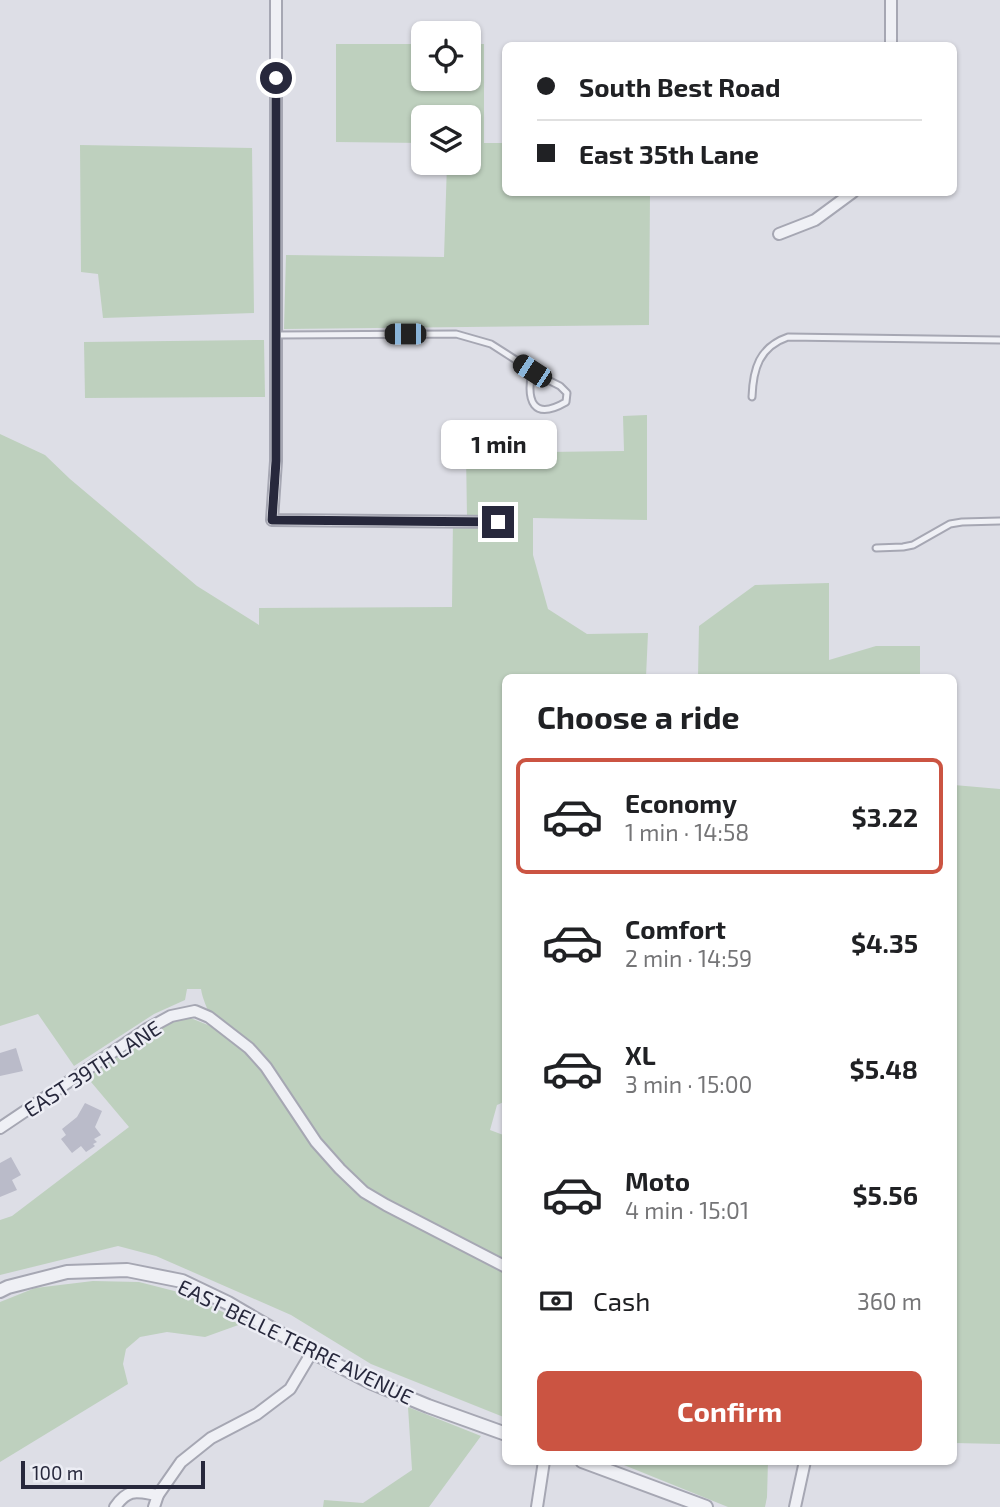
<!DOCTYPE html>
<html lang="en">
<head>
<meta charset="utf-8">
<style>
	body { margin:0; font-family:"Exo 2",sans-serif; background:#f2f2f2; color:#202124; height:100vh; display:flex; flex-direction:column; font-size:26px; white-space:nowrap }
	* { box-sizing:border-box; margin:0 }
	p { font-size:23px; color:#757577 }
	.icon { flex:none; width:38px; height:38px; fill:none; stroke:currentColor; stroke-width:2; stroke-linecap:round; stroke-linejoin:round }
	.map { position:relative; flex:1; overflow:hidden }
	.drawer { position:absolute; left:502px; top:674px; width:455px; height:791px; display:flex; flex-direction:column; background:#fff; border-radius:10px; box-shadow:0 2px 5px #0004 }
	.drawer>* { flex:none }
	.banner { position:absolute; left:502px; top:42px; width:455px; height:154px; border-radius:10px; box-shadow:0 2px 5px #0004; display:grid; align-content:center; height:154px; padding:0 35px; background:#fff }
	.controls { position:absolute; left:411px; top:21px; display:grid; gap:14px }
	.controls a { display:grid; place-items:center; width:70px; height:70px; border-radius:10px; background:#fff; box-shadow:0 2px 5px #0004; font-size:35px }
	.scale { position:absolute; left:21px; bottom:18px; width:184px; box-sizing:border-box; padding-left:7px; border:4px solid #27283c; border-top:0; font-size:19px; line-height:24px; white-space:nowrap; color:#27283c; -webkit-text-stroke:5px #ecedf4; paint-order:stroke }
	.end { position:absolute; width:32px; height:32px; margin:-16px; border:9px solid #27283c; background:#fff; box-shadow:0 0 0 4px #fff }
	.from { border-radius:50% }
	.bubble { position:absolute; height:49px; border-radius:10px; background:#fff; box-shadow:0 2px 5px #0004; font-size:23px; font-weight:700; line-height:49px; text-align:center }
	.car { position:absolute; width:21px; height:42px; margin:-21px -10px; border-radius:9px; box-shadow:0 0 5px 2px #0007; background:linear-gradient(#222 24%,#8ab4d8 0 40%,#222 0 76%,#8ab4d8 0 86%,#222 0) }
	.banner b { display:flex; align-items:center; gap:24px; height:66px; font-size:26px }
	.banner b+b { border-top:2px solid #e0e0e0 }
	.banner i { width:18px; height:18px; background:#202124 }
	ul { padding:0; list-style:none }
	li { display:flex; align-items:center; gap:21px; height:116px; margin:0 14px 10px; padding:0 21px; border:4px solid transparent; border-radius:10px }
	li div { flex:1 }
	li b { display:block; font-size:26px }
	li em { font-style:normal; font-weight:700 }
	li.active { border-color:#cb5442 }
	li>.icon { width:63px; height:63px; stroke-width:1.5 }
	h2 { padding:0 35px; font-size:32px; line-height:84px }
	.pay { display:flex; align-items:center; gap:18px; height:77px; padding:0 35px; font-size:26px }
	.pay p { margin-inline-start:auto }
	.primary-button { display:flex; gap:14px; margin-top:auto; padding:14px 35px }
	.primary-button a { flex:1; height:80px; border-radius:10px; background:#cb5442; color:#fff; font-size:28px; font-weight:700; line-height:80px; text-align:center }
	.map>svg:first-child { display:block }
	.green { fill:#bed0be }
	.building { fill:#babbc9 }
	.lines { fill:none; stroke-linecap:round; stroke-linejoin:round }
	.service-casing { stroke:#a6a7b3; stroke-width:9 }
	.minor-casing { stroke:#a6a7b3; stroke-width:14 }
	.tertiary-casing { stroke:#a6a7b3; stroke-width:16 }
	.service { stroke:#eff0f5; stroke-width:5 }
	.minor { stroke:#eff0f5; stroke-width:10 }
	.tertiary { stroke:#eff0f5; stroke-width:12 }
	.route { stroke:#27283c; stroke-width:9 }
	.labels { text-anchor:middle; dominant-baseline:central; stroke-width:5; stroke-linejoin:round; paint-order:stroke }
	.street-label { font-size:21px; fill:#27283c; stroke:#ecedf4 }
</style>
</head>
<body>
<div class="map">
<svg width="1000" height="1507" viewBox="0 0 1000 1507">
	<rect width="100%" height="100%" fill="#dddee6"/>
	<g class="green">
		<path d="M336,44H423L424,79H469V44H484V143H506V192L650,193L649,325L284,329L286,255L444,257L447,163H469V117H424L423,143L336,142Z"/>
		<path d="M80,145L252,148L254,313L103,318L98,274L81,272Z"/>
		<path d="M264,340L265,397L85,398L84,342Z"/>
		<path d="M647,415V520L533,518V555L548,609L587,634L648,633L646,677H506V1101L497,1105L490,1130L506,1136V1418L371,1364L291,1315L156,1256L118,1246L0,1275V1220L12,1216L129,1127L86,1076L170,1021L188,1017L213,1027C211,1013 203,1003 201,989H187L185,1000L154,1014L74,1066L38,1014L0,1026V434L45,455L70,479L197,586L259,625V608L452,607L453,517L467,516L466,453L624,451L623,416Z"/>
		<path d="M829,583V660L876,646H920V677H698L699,626L755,585Z"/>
		<path d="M954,785L1000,789V1444L954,1443Z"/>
		<path d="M93,1281L139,1282L190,1295L244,1323L205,1337L167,1332L140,1337L126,1349L123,1364L128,1384L0,1462V1302L35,1288Z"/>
		<path d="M408,1407L481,1436L429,1507H323L324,1500L363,1503L412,1470Z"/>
		<path d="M614,1461H768L767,1497L765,1507H728Z"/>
	</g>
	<g class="building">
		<path d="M16,1048L23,1071L0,1076V1053Z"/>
		<path d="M85,1103L102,1111L95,1127L101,1135L94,1139L97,1142L93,1144L95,1146L86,1152L81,1146L72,1153L61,1139L66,1135L62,1129L77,1117Z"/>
		<path d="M11,1157L21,1175L12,1180L17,1190L0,1197V1163Z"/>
	</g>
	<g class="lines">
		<defs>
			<g id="service">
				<path d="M276,335L456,334L491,344L544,378L560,386L567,393L566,402C533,421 526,401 532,371"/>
				<path d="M752,397C753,369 759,347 788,337L1000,340"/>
				<path d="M876,548L903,547L913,545L950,524L962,522L1000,521"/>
			</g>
			<g id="minor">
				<path d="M276,0V461L272,520L498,522"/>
				<path d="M891,46V0"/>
				<path d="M779,234L815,220L853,192"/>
				<path d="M0,1128L147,1029L171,1016L195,1011L209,1017L249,1048L266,1067L316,1142L340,1169L364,1192L386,1205L506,1267"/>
				<path d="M115,1507C129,1487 137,1492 158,1495"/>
				<path d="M154,1507L158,1495L181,1462L211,1438L257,1414L290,1389L312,1352"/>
				<path d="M537,1507L544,1461"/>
				<path d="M795,1507L805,1461"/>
			</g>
			<g id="tertiary">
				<path d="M0,1291L8,1287L67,1272L127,1270L182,1281L228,1303L312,1352L370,1382L428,1406L506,1434"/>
				<path d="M582,1461L706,1507"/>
			</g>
		</defs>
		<use href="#service" class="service-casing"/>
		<use href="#minor" class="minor-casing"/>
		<use href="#tertiary" class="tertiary-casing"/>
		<use href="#service" class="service"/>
		<use href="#minor" class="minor"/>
		<use href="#tertiary" class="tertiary"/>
	</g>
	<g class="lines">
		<path class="route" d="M276,78V461L272,520L498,522"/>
	</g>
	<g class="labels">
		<g class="street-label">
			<text transform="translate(92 1068) rotate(-33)">EAST 39TH LANE</text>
			<text transform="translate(296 1341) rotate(26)">EAST BELLE TERRE AVENUE</text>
		</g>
	</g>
</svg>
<div class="controls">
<a><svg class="icon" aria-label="locate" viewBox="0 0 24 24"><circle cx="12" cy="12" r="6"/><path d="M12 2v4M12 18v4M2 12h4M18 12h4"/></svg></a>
<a><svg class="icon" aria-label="layers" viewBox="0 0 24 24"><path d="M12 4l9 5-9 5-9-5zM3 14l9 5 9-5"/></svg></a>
</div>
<div class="scale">100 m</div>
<i class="end from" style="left:276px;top:78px"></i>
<i class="end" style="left:498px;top:522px"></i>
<div class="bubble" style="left:441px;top:420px;width:116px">1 min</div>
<i class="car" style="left:405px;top:334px;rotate:270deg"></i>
<i class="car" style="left:532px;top:371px;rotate:303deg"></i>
<div class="banner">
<b><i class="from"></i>South Best Road</b>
<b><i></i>East 35th Lane</b>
</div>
<section class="drawer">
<h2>Choose a ride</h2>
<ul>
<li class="active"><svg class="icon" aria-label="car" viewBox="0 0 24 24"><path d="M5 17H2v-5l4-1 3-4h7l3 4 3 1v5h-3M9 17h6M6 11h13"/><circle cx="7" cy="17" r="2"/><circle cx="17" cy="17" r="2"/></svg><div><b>Economy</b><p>1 min · 14:58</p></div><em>$3.22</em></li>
<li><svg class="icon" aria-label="car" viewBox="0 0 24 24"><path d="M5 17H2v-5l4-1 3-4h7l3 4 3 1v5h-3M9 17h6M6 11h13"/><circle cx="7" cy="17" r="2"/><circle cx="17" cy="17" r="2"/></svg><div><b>Comfort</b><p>2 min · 14:59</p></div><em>$4.35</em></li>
<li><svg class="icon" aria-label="car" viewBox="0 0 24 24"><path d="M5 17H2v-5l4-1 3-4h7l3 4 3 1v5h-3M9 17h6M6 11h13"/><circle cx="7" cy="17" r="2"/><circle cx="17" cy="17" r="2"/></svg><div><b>XL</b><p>3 min · 15:00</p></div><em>$5.48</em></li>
<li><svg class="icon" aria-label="car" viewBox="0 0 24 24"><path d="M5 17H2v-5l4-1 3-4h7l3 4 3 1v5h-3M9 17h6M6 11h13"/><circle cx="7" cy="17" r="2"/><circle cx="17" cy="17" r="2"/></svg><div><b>Moto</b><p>4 min · 15:01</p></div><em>$5.56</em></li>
</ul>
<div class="pay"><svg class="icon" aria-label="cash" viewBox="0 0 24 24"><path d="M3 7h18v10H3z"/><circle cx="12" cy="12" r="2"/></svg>Cash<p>360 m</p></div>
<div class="primary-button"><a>Confirm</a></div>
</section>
</div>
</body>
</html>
